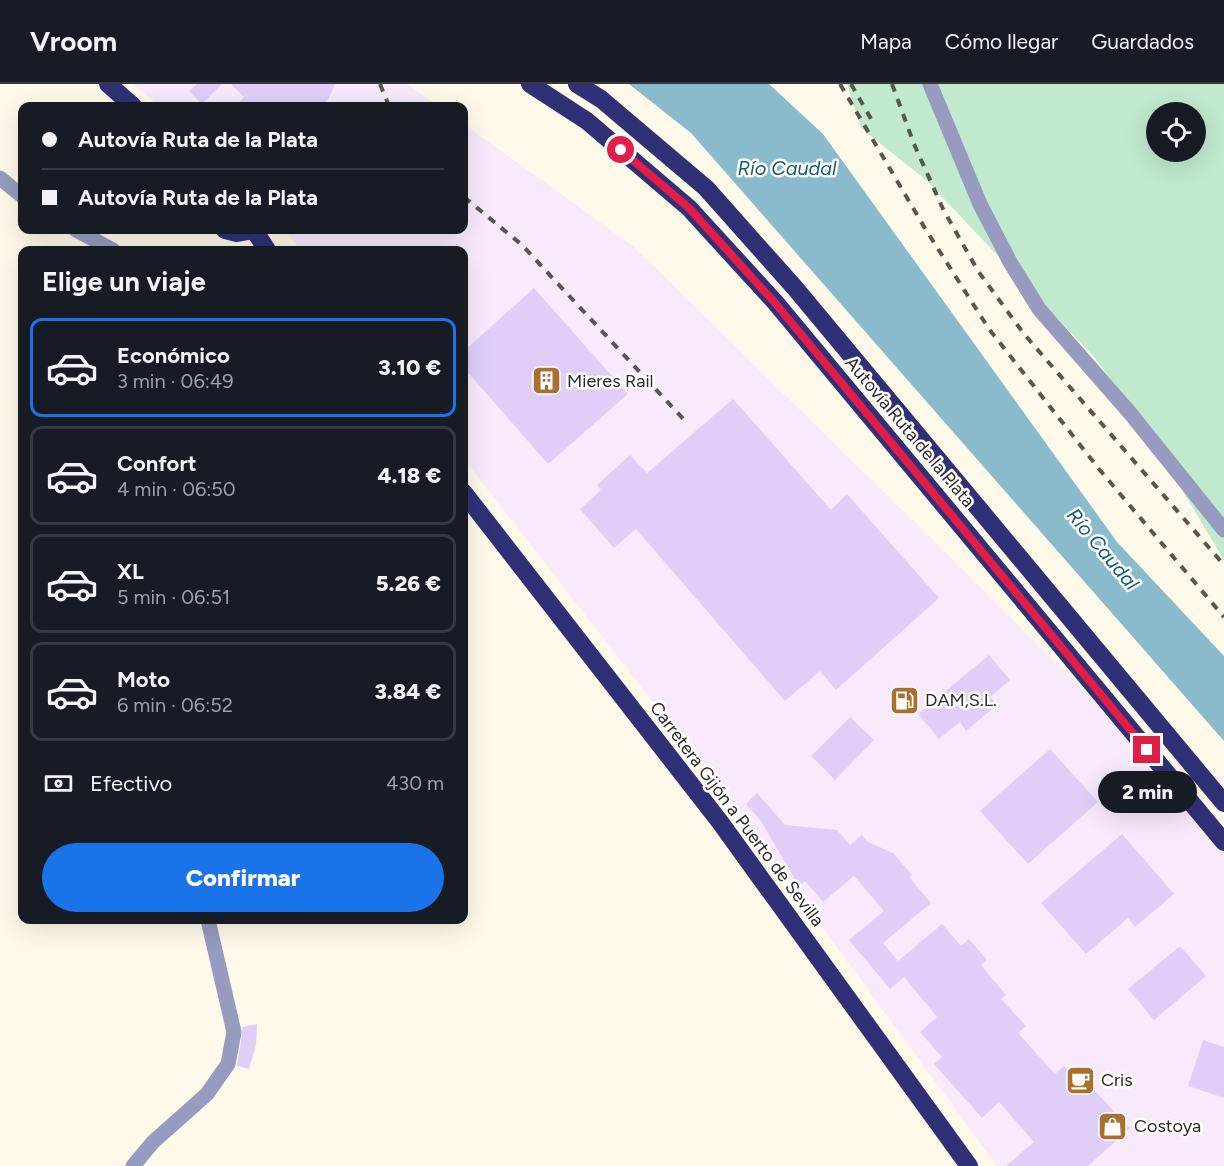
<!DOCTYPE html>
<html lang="es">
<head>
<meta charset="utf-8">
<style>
	body { margin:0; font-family:Figtree,sans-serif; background:#242831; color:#f1f3f6; height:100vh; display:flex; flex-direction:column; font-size:22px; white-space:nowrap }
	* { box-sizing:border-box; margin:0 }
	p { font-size:20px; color:#9ea1a6 }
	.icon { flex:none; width:33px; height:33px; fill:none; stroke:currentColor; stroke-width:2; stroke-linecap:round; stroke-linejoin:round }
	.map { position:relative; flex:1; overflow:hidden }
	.drawer { position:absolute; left:18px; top:162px; width:450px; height:678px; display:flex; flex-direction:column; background:#171b24; border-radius:12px; box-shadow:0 6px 24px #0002 }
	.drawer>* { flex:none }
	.top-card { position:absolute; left:18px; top:18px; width:450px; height:132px; border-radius:12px; box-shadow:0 6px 24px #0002; display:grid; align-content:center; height:132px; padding:0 24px; background:#171b24 }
	.tools { position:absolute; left:1146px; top:18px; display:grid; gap:12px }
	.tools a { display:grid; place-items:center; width:60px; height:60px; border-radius:50%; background:#171b24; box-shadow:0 6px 24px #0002; font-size:30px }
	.end { position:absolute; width:27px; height:27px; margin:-14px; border:8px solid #e11d48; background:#fff; box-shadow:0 0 0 3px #fff }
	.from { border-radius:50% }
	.bubble { position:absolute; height:42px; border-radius:21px; background:#171b24; box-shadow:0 6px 24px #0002; font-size:20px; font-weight:800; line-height:42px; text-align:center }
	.top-card b { display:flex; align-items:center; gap:21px; height:57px; font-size:22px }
	.top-card b+b { border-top:2px solid #363941 }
	.top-card i { width:15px; height:15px; background:#f1f3f6 }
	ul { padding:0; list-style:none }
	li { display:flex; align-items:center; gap:18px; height:99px; margin:0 12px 9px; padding:0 12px; border:3px solid #363941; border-radius:12px }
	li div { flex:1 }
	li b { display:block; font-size:22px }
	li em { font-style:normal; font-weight:800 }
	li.on { border-color:#1a73e8 }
	li>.icon { width:54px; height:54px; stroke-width:1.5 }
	h2 { padding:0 24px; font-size:27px; line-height:72px }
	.pay { display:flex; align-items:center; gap:15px; height:66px; padding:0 24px; font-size:22px }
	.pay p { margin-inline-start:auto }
	.primary-button { display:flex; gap:12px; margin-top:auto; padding:12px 24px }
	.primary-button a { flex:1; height:69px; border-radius:36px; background:#1a73e8; color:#fff; font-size:24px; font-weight:800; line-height:69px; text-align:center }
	header { display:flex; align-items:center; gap:36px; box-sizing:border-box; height:84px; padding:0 30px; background:#171b24; border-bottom:2px solid #363941 }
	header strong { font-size:28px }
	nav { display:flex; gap:33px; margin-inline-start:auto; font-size:21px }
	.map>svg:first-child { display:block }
	.industrial { fill:#f9e9fc }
	.green { fill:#c0e9cd; fill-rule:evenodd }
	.water { fill:#89bbcd }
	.building { fill:#dfcff8 }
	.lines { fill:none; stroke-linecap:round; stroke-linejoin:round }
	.minor { stroke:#969bbf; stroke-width:15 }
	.highway { stroke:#303076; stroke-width:18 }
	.rail { stroke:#58574e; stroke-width:4; stroke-dasharray:8 8; stroke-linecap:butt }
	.route { stroke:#e11d48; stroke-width:8 }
	.labels { text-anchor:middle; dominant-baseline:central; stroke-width:5; stroke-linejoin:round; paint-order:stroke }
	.poi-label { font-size:18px; fill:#2a2923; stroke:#fff; text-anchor:start }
	.street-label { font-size:18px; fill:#2a2923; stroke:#fff }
	.water-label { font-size:20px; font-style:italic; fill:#195b6e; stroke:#fff }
</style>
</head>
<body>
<header>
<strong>Vroom</strong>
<nav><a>Mapa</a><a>Cómo llegar</a><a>Guardados</a></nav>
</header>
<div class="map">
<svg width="1224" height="1082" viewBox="0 0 1224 1082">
	<rect width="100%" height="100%" fill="#fef9e9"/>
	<g class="industrial">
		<path d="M133,0H407L439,22H159Z"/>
		<path d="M464,40L633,162L991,513L1224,748V1082H997L733,721L464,375V166H301L284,146H464Z"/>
	</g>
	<path class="green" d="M847,0H1224V476L1145,344L1095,274L926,96L861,44ZM1156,28H1196V68H1156Z"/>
	<path class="water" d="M629,0H769L823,50L1117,458L1224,572V657L691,49Z"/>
	<g class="building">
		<path d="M197,0H222L202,20L189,7Z"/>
		<path d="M231,0H335L328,16L322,22H235L244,13Z"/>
		<path d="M534,204L628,310L548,380L464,284V267Z"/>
		<path d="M733,315L831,426L847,410L939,514L836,606L820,587L785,617L636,445L614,464L580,425L601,406L597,401L630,371L647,389Z"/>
		<path d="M989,571L1010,596L990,613L997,621L966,647L960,638L939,655L918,630Z"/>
		<path d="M899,603L915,607L911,628L894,625Z"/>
		<path d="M850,633L874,656L835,696L811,672Z"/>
		<path d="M1050,665L1098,718L1028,780L980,727Z"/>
		<path d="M757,709L785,741L837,746L850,761L862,751L868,758L893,769L912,791L909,793L931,819L883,859L898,877L942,840L961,862L969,855L987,876L981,881L1006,911L1001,915L1026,942L1018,949L1055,990L1064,982L1074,992L1078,989L1130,1044L1088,1082H1006L1034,1058L999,1018L982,1034L934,980L942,973L920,948L937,933L904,893L890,905L849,856L884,827L854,792L823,818L805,797L799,802L761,737L746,720Z"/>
		<path d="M1122,750L1174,810L1135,843L1128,834L1086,870L1041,819Z"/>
		<path d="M1180,862L1206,892L1154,936L1128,905Z"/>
		<path d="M257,940L256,961L249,985L237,982L243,943Z"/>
		<path d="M1203,956L1224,963V1014L1188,1002Z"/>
	</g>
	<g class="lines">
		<g class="minor">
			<path d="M930,0L980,120L1010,178L1039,225L1130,329L1224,446"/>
			<path d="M0,94L22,112"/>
			<path d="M76,146L113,166"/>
			<path d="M133,1082L153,1058L207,1010L228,980L234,948L208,836"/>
		</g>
		<g class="highway">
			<path d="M108,0L133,22"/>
			<path d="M530,0L587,37L689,124L775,218L1224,758"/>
			<path d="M577,0L601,15L706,104L795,204L1224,719"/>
			<path d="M225,146L237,149L254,146"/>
			<path d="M254,146L267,166"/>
			<path d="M464,409L720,738L969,1082"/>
		</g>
		<g class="rail">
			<path d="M380,0L389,22"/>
			<path d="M840,0L926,146L989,245L1099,385L1224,533"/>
			<path d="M851,0L874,40"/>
			<path d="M892,0L914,60L943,125L978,187L1024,250L1224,481"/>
			<path d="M464,113L522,161L687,339"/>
		</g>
	</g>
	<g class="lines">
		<path class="route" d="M621,66L689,124L775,219L1147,666"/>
	</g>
	<defs>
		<symbol id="building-square" viewBox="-11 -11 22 22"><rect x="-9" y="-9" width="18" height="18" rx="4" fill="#a86f2e" stroke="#fff"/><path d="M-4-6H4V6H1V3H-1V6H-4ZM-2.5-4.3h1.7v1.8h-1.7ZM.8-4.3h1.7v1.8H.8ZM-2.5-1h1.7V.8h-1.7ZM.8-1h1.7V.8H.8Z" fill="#fff"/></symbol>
		<symbol id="fuel-square" viewBox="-11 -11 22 22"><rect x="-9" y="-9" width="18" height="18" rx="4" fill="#a86f2e" stroke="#fff"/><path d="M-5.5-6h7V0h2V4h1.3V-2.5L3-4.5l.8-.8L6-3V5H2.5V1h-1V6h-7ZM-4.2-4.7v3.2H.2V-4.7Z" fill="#fff"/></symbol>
		<symbol id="cafe-square" viewBox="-11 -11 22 22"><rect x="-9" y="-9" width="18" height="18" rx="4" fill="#a86f2e" stroke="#fff"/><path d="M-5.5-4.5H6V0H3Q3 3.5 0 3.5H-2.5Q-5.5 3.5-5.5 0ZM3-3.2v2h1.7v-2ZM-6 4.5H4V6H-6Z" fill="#fff"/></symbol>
		<symbol id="shop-square" viewBox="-11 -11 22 22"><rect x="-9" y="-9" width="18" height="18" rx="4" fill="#a86f2e" stroke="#fff"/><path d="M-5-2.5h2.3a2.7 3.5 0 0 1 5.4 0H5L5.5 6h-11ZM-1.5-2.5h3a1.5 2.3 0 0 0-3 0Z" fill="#fff"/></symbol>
	</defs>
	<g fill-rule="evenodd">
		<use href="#building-square" x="530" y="280" width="33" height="33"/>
		<use href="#fuel-square" x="888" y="600" width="33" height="33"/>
		<use href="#cafe-square" x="1064" y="980" width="33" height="33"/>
		<use href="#shop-square" x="1096" y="1026" width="33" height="33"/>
	</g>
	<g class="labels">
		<g class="poi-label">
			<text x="567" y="297">Mieres Rail</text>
			<text x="925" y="616">DAM,S.L.</text>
			<text x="1101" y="996">Cris</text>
			<text x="1134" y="1042">Costoya</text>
		</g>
		<g class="street-label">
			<text transform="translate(910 348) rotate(50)">Autovía Ruta de la Plata</text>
			<text transform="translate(737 730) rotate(53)">Carretera Gijón a Puerto de Sevilla</text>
		</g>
		<g class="water-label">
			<text x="787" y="84">Río Caudal</text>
			<text transform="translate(1103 465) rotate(50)">Río Caudal</text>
		</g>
	</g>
</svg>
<div class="tools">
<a><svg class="icon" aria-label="locate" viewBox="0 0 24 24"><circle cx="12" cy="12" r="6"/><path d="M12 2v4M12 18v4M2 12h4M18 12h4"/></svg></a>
</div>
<i class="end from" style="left:621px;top:66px"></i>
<i class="end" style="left:1147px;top:666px"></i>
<div class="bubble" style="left:1098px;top:687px;width:99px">2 min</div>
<div class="top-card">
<b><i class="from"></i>Autovía Ruta de la Plata</b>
<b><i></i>Autovía Ruta de la Plata</b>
</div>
<section class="drawer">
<h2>Elige un viaje</h2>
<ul>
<li class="on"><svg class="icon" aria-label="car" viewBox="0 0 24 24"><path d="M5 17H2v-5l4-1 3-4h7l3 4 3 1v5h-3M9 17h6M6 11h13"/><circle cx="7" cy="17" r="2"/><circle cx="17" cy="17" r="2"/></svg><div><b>Económico</b><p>3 min · 06:49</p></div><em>3.10 €</em></li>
<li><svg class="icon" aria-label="car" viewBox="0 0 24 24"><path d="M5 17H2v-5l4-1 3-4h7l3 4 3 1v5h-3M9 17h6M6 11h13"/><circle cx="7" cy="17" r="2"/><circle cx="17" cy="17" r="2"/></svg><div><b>Confort</b><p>4 min · 06:50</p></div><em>4.18 €</em></li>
<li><svg class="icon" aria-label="car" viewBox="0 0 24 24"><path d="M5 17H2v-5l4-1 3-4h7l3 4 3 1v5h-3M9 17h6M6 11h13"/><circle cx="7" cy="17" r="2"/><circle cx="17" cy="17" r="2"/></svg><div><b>XL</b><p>5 min · 06:51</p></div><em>5.26 €</em></li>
<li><svg class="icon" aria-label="car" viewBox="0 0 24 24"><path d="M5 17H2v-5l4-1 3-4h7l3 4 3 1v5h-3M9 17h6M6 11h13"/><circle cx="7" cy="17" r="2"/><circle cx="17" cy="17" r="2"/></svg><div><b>Moto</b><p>6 min · 06:52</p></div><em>3.84 €</em></li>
</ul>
<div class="pay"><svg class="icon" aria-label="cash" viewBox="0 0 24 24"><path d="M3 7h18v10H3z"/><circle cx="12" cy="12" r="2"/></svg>Efectivo<p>430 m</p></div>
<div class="primary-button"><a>Confirmar</a></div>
</section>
</div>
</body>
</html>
